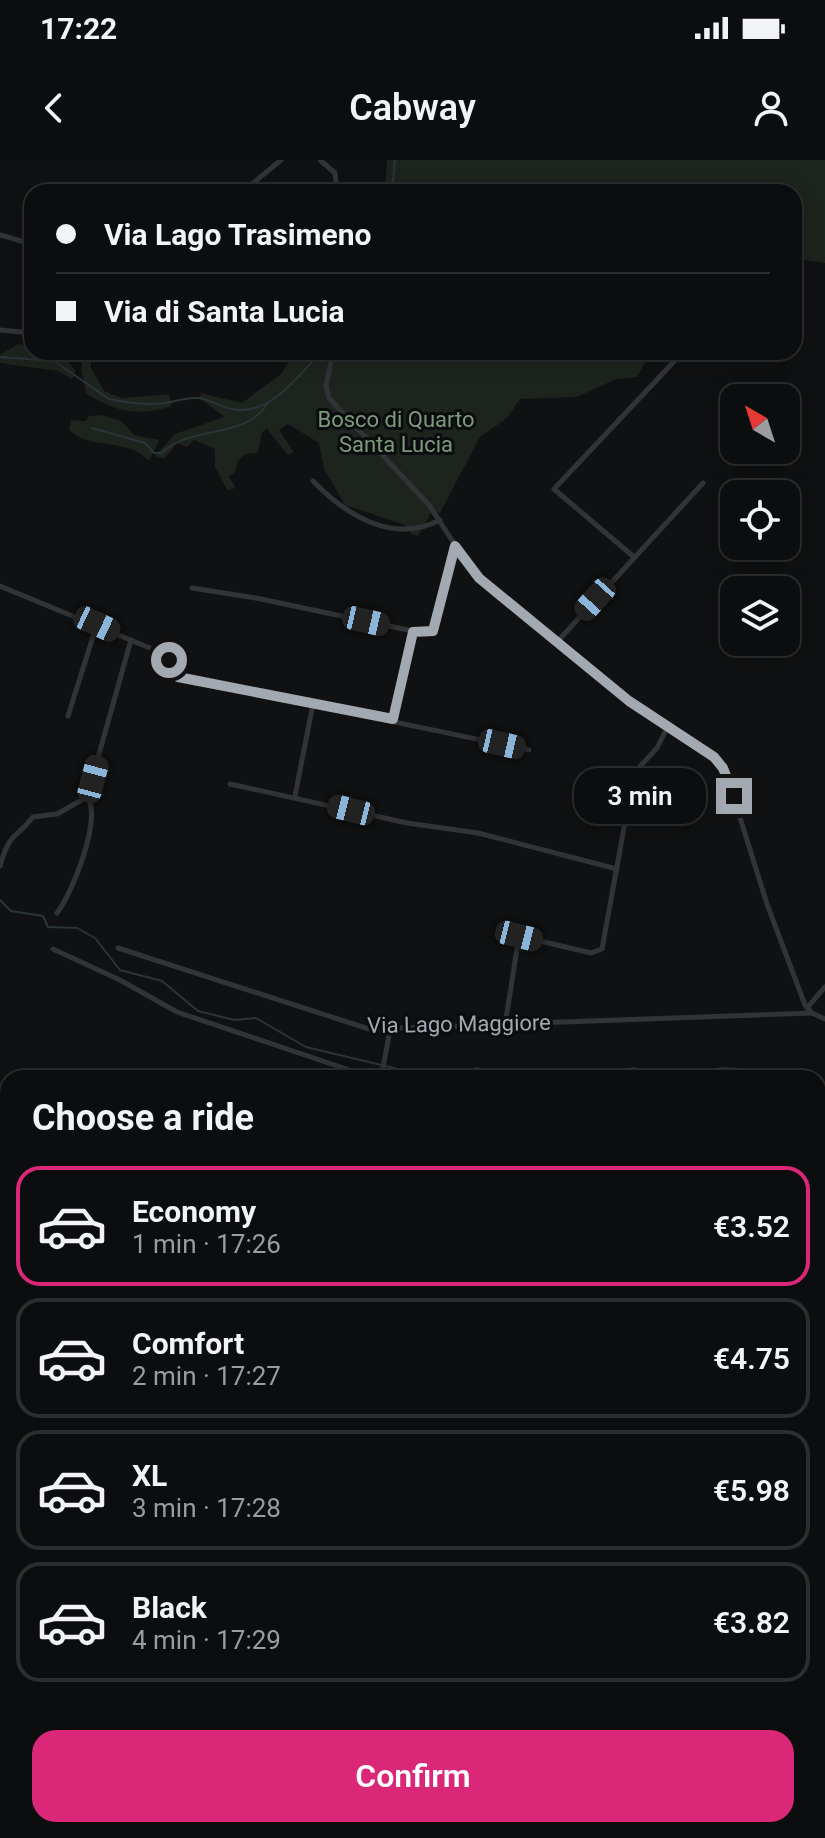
<!DOCTYPE html>
<html lang="en">
<head>
<meta charset="utf-8">
<style>
	body { margin:0; font-family:Roboto,sans-serif; background:#151617; color:#f1f3f6; height:100vh; display:flex; flex-direction:column; font-size:30px; white-space:nowrap }
	* { box-sizing:border-box; margin:0 }
	p { font-size:26px; color:#9a9c9e }
	.icon { flex:none; width:44px; height:44px; fill:none; stroke:currentColor; stroke-width:2; stroke-linecap:round; stroke-linejoin:round }
	.map { position:relative; flex:1; overflow:hidden }
	.details { position:absolute; left:0px; top:910px; width:826px; height:768px; display:flex; flex-direction:column; background:#0c0d0e; border-radius:24px 24px 0 0; box-shadow:0 4px 20px #0003,0 0 0 2px #2c2d2e }
	.details>* { flex:none }
	.top-card { position:absolute; left:24px; top:24px; width:778px; height:176px; border-radius:24px; box-shadow:0 4px 20px #0003,0 0 0 2px #2c2d2e; display:grid; align-content:center; height:176px; padding:0 32px; background:#0c0d0e }
	.needle { width:52px; rotate:321deg }
	.fabs { position:absolute; left:720px; top:224px; display:grid; gap:16px }
	.fabs a { display:grid; place-items:center; width:80px; height:80px; border-radius:16px; background:#0c0d0e; box-shadow:0 4px 20px #0003,0 0 0 2px #2c2d2e; font-size:40px }
	.end { position:absolute; width:36px; height:36px; margin:-18px; border:10px solid #a3a9b1; background:#111; box-shadow:0 0 0 4px #111 }
	.from { border-radius:50% }
	.bubble { position:absolute; height:56px; border-radius:24px; background:#0c0d0e; box-shadow:0 4px 20px #0003,0 0 0 2px #2c2d2e; font-size:26px; font-weight:600; line-height:56px; text-align:center }
	.car { position:absolute; width:24px; height:48px; margin:-24px -12px; border-radius:10px; box-shadow:0 0 6px 2px #0007; background:linear-gradient(#222 24%,#8ab4d8 0 40%,#222 0 76%,#8ab4d8 0 86%,#222 0) }
	.top-card b { display:flex; align-items:center; gap:28px; height:76px; font-size:30px }
	.top-card b+b { border-top:2px solid #2c2d2e }
	.top-card i { width:20px; height:20px; background:#f1f3f6 }
	ul { padding:0; list-style:none }
	li { display:flex; align-items:center; gap:24px; height:120px; margin:0 16px 12px; padding:0 16px; border:4px solid #2c2d2e; border-radius:24px }
	li div { flex:1 }
	li b { display:block; font-size:30px }
	li em { font-style:normal; font-weight:600 }
	li.on { border-color:#db2777 }
	li>.icon { width:72px; height:72px; stroke-width:1.5 }
	h2 { padding:0 32px; font-size:36px; line-height:96px }
	.action { display:flex; gap:16px; margin-top:auto; padding:16px 32px }
	.action a { flex:1; height:92px; border-radius:24px; background:#db2777; color:#fff; font-size:32px; font-weight:600; line-height:92px; text-align:center }
	.status { display:flex; justify-content:space-between; align-items:center; height:56px; padding:0 40px; background:#0c0d0e; direction:ltr }
	.status svg { height:22px; fill:currentColor }
	header { display:flex; justify-content:space-between; align-items:center; height:104px; padding:0 32px; background:#0c0d0e; font-size:36px; font-weight:600 }
	.map>svg:first-child { display:block }
	.green { fill:#1d241d }
	.lines { fill:none; stroke-linecap:round; stroke-linejoin:round }
	.stream { stroke:#2b3439; stroke-width:2 }
	.minor { stroke:#323336; stroke-width:5 }
	.major { stroke:#4e5055; stroke-width:6 }
	.route { stroke:#a3a9b1; stroke-width:10 }
	.labels { text-anchor:middle; dominant-baseline:central; stroke-width:6; stroke-linejoin:round; paint-order:stroke }
	.park-label { font-size:22px; fill:#7d9b7b; stroke:#0b0c0d }
	.street-label { font-size:22px; fill:#a3a9b1; stroke:#0b0c0d }
</style>
</head>
<body>
<div class="status"><b>17:22</b><svg viewBox="0 0 49 12"><path d="M0 12V9h3v3zM5 12V6h3v6zM10 12V3h3v9zM15 12V0h3v12zM26 1h20v11H26zM47 4h2v5h-2z"/></svg></div>
<header><svg class="icon" aria-label="back" viewBox="0 0 24 24"><path d="M15 5l-7 7 7 7"/></svg>Cabway<svg class="icon" aria-label="person" viewBox="0 0 24 24"><circle cx="12" cy="8" r="4"/><path d="M4 21q1-7 8-7t8 7"/></svg></header>
<div class="map">
<svg width="825" height="1678" viewBox="0 0 825 1678">
	<rect width="100%" height="100%" fill="#101112"/>
	<g class="green">
		<path d="M387,0H825V103L794,99V32H385Z"/>
		<path d="M18,184L32,186V192H59L76,211L72,219L58,211L0,203L1,194Z"/>
		<path d="M91,192V208L104,231L122,238L169,234L172,246C138,257 115,252 86,233L81,208L84,196Z"/>
		<path d="M294,192H651L637,217L616,219L577,237L520,239L507,258L480,277L440,353L432,351L418,376L411,374L405,365L345,345L324,309L319,283L288,264L279,270L294,292L288,295L267,269L262,272L258,293L246,294L237,301L236,311L229,317L236,328L227,330L215,307V289L194,280L187,287L177,283L164,299L155,296L175,274L224,257L200,238L201,233L242,243L282,213Z"/>
		<path d="M101,255L121,261L134,275L159,280L149,301C127,277 91,291 69,270L71,260L86,261L89,256Z"/>
	</g>
	<g class="lines">
		<g class="stream">
			<path d="M392,32L395,0"/>
			<path d="M0,197L54,201L109,239C128,243 147,246 165,243C175,242 186,237 196,238C209,238 220,247 232,249C270,257 299,215 321,192"/>
			<path d="M92,268L145,283L154,293H162C190,265 245,280 267,244"/>
			<path d="M0,740L11,751L43,756L48,767L77,768L95,778L120,810L162,821L198,851L234,860L256,858L306,887L398,909H441L458,913L478,908L492,918"/>
			<path d="M496,918L507,911L516,918"/>
			<path d="M526,918L541,911L580,915L635,908L655,916L662,912L714,914L720,908L777,911"/>
			<path d="M1,1449L8,1455"/>
			<path d="M127,1670L130,1678"/>
		</g>
		<g class="minor">
			<path d="M320,0L335,13L337,32"/>
			<path d="M242,32L281,0"/>
			<path d="M0,75L32,84"/>
			<path d="M0,170L32,173"/>
			<path d="M333,192L326,226L329,238L429,345L472,411L636,547L719,602L727,616L767,744L805,845L812,853L825,859"/>
			<path d="M313,321C345,354 392,385 440,360"/>
			<path d="M634,397L554,329L683,192"/>
			<path d="M0,426L162,493L178,517L529,590"/>
			<path d="M192,428L256,438L427,474L433,470L455,386"/>
			<path d="M557,482L703,323"/>
			<path d="M68,556L97,464"/>
			<path d="M393,559L413,472"/>
			<path d="M230,624L407,663L478,673L617,709"/>
			<path d="M295,636L313,544"/>
			<path d="M0,706C10,671 14,681 33,657L57,654L87,637"/>
			<path d="M57,753C72,734 103,657 87,637L131,480"/>
			<path d="M118,788L369,869L812,853"/>
			<path d="M53,789L120,820L177,852L373,918"/>
			<path d="M807,848L825,827"/>
			<path d="M505,865L519,776L591,793L602,789L634,613L657,588L667,568"/>
			<path d="M381,918L390,870"/>
			<path d="M818,1017L825,1022"/>
			<path d="M0,1446L8,1439"/>
			<path d="M818,1465L825,1467"/>
			<path d="M818,1533L825,1535"/>
			<path d="M0,1647L8,1663"/>
			<path d="M11,1670L15,1678"/>
			<path d="M408,1670L435,1678"/>
			<path d="M552,1670L554,1678"/>
			<path d="M588,1670L589,1678"/>
			<path d="M633,1670L658,1678"/>
			<path d="M775,1670L810,1678"/>
			<path d="M373,1678L382,1670"/>
			<path d="M472,1678L475,1670"/>
		</g>
		<g class="major">
			<path d="M0,1387L8,1394"/>
			<path d="M0,1416L8,1426"/>
			<path d="M149,1670L152,1678"/>
		</g>
	</g>
	<g class="lines">
		<path class="route" d="M169,500L172,513L178,517L393,559L413,472L433,471L455,386L479,418L629,541L714,597L723,608L734,636"/>
	</g>
	<g class="labels">
		<g class="park-label">
			<text x="396" y="259">Bosco di Quarto<tspan x="396" dy="25">Santa Lucia</tspan></text>
		</g>
		<g class="street-label">
			<text transform="translate(459 864) rotate(-1)">Via Lago Maggiore</text>
		</g>
	</g>
</svg>
<div class="fabs">
<a><svg class="needle" viewBox="-14 -14 28 28"><path d="M0-13l5 13h-10z" fill="#e53935"/><path d="M0 13l5-13h-10z" fill="#9a9c9e"/></svg></a>
<a><svg class="icon" aria-label="locate" viewBox="0 0 24 24"><circle cx="12" cy="12" r="6"/><path d="M12 2v4M12 18v4M2 12h4M18 12h4"/></svg></a>
<a><svg class="icon" aria-label="layers" viewBox="0 0 24 24"><path d="M12 4l9 5-9 5-9-5zM3 14l9 5 9-5"/></svg></a>
</div>
<i class="end from" style="left:169px;top:500px"></i>
<i class="end" style="left:734px;top:636px"></i>
<div class="bubble" style="left:574px;top:608px;width:132px">3 min</div>
<i class="car" style="left:595px;top:439px;rotate:222deg"></i>
<i class="car" style="left:366px;top:461px;rotate:103deg"></i>
<i class="car" style="left:97px;top:464px;rotate:115deg"></i>
<i class="car" style="left:502px;top:584px;rotate:103deg"></i>
<i class="car" style="left:93px;top:619px;rotate:15deg"></i>
<i class="car" style="left:351px;top:650px;rotate:284deg"></i>
<i class="car" style="left:519px;top:776px;rotate:104deg"></i>
<div class="top-card">
<b><i class="from"></i>Via Lago Trasimeno</b>
<b><i></i>Via di Santa Lucia</b>
</div>
<section class="details">
<h2>Choose a ride</h2>
<ul>
<li class="on"><svg class="icon" aria-label="car" viewBox="0 0 24 24"><path d="M5 17H2v-5l4-1 3-4h7l3 4 3 1v5h-3M9 17h6M6 11h13"/><circle cx="7" cy="17" r="2"/><circle cx="17" cy="17" r="2"/></svg><div><b>Economy</b><p>1 min · 17:26</p></div><em>€3.52</em></li>
<li><svg class="icon" aria-label="car" viewBox="0 0 24 24"><path d="M5 17H2v-5l4-1 3-4h7l3 4 3 1v5h-3M9 17h6M6 11h13"/><circle cx="7" cy="17" r="2"/><circle cx="17" cy="17" r="2"/></svg><div><b>Comfort</b><p>2 min · 17:27</p></div><em>€4.75</em></li>
<li><svg class="icon" aria-label="car" viewBox="0 0 24 24"><path d="M5 17H2v-5l4-1 3-4h7l3 4 3 1v5h-3M9 17h6M6 11h13"/><circle cx="7" cy="17" r="2"/><circle cx="17" cy="17" r="2"/></svg><div><b>XL</b><p>3 min · 17:28</p></div><em>€5.98</em></li>
<li><svg class="icon" aria-label="car" viewBox="0 0 24 24"><path d="M5 17H2v-5l4-1 3-4h7l3 4 3 1v5h-3M9 17h6M6 11h13"/><circle cx="7" cy="17" r="2"/><circle cx="17" cy="17" r="2"/></svg><div><b>Black</b><p>4 min · 17:29</p></div><em>€3.82</em></li>
</ul>
<div class="action"><a>Confirm</a></div>
</section>
</div>
</body>
</html>
